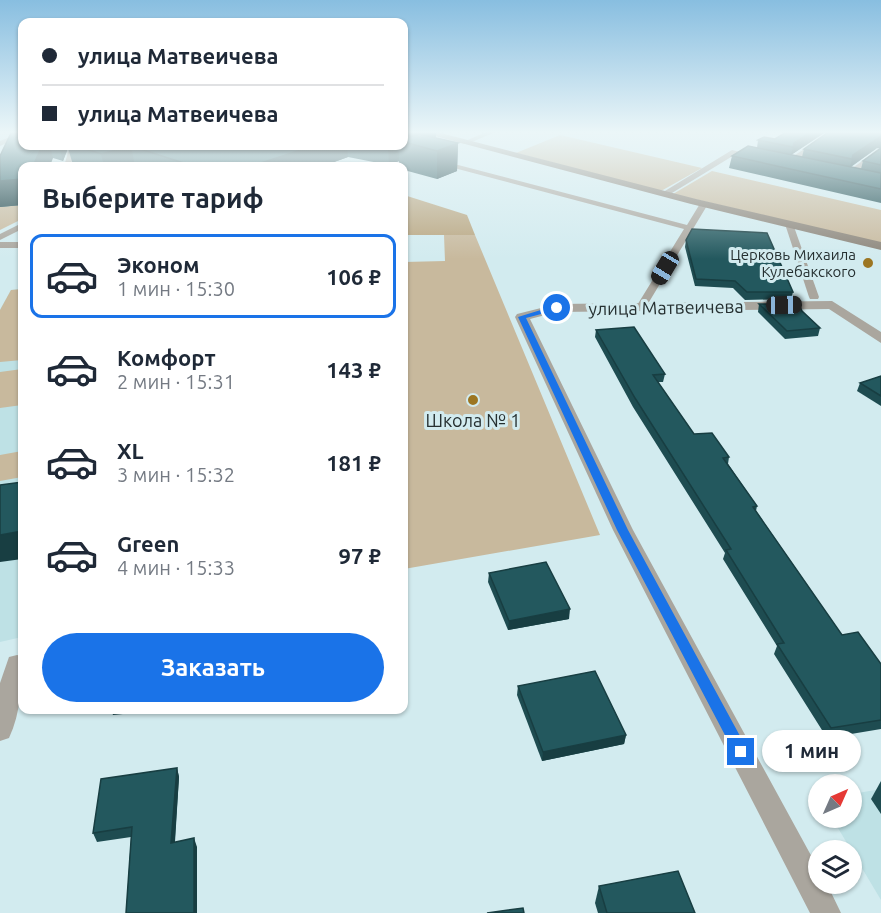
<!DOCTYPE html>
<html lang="ru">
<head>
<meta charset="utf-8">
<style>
	body { margin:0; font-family:Ubuntu,sans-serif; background:#f2f2f3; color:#1f2937; height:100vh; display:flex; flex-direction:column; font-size:22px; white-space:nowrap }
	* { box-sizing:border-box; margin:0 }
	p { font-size:20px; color:#747a83 }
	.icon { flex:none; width:33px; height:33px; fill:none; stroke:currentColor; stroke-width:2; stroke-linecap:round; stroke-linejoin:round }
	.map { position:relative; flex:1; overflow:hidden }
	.side { position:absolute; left:18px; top:162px; width:390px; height:552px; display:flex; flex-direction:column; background:#fff; border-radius:12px; box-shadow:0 2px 4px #0004 }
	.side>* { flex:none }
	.guide { position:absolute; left:18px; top:18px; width:390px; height:132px; border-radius:12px; box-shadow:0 2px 4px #0004; display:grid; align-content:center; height:132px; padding:0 24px; background:#fff }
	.needle { width:39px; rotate:45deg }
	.tools { position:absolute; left:808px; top:774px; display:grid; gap:12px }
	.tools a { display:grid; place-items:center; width:54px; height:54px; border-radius:50%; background:#fff; box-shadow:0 2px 4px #0004; font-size:30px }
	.end { position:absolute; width:27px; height:27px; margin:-14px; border:8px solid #1a73e8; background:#fff; box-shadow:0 0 0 3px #fff }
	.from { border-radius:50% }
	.bubble { position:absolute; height:42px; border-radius:21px; background:#fff; box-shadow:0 2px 4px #0004; font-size:20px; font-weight:700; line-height:42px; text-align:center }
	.car { position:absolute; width:18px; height:36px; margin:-18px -9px; border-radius:8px; box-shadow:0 0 4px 2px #0007; background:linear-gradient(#222 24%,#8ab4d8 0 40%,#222 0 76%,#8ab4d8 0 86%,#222 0) }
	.guide b { display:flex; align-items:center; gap:21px; height:57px; font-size:22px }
	.guide b+b { border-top:2px solid #e0e1e3 }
	.guide i { width:15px; height:15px; background:#1f2937 }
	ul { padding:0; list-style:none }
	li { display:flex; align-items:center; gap:18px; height:84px; margin:0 12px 9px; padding:0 12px; border:3px solid transparent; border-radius:12px }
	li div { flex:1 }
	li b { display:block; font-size:22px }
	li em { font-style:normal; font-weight:700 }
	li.active { border-color:#1a73e8 }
	li>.icon { width:54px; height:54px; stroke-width:1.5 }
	h2 { padding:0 24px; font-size:27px; line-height:72px }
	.action { display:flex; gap:12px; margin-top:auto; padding:12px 24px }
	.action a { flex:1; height:69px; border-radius:36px; background:#1a73e8; color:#fff; font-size:24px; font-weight:700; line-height:69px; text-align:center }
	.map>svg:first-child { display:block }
	.built { fill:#bee1e5 }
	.green { fill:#c8b99d }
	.forest { fill:#b9a57f }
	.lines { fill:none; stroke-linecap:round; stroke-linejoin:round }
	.lane { fill:#aaa69e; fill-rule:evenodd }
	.street { fill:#aaa69e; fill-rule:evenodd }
	.secondary { fill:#8d867b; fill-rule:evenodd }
	.wall { fill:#1e4c51 }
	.shaded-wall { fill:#183e42 }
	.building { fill:#23585e; stroke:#183e42; stroke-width:1.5 }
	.route { fill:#1a73e8 }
	.poi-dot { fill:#9c7622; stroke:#d2ebef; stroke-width:2 }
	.labels { text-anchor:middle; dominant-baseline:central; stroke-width:6; stroke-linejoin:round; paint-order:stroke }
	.far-poi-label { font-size:15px; fill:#263031; stroke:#d2ebef; text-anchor:end }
	.street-label { font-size:18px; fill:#263031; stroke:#d2ebef }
	.poi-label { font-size:18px; fill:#263031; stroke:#d2ebef }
</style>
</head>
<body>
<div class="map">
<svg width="881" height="913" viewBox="0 0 881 913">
	<rect width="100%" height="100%" fill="#d2ebef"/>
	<g class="built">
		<path d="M22,289V637L0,642V310L11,290Z"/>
		<path d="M881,789V900L832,818H852V794Z"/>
	</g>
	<g class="green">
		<path d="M560,135L702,168L661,191L516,153Z"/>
		<path d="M712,171L881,210V243L673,194Z"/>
		<path d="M22,205V219L0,230V207Z"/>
		<path d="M444,235H475L600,535L404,569V262L445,261Z"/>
		<path d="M22,289V360L0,362V310L11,290Z"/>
		<path d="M22,369V405L0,408V372Z"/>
		<path d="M22,451V477L0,481V455Z"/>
	</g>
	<path class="forest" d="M404,195L467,215L475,235H404Z"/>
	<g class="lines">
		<g class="lane">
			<path d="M488,131H498L467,144L461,143Z"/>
			<path d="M832,131H840L798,161H792V157Z"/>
			<path d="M22,132V136L0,146V141Z"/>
			<path d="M70,146H81L77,148L70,166H64Z"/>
			<path d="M732,150L757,156L753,158L736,154L667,196L660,194Z"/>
			<path d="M878,150H881V155L857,173H851V169Z"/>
			<path d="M439,160L687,225L701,202L708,204L646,307L641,310L636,307L684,229L439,164Z"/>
			<path d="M786,222L793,224L819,297L818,299H810L809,297L785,224Z"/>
			<path d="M22,223V229L0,240V234Z"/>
			<rect x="0" y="242" width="22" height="6"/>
		</g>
		<g class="street">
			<path d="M832,301L881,332V343L829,309L557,312L530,319L633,530L819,870V884H827L841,913H810L613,530L515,317L517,314L557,304Z"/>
			<path d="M17,655L22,656C22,684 21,712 9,738L0,741V683L9,657Z"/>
		</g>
		<path class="secondary" d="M416,131H433L696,199L881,242V250L691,204Z"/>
	</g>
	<g class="wall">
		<path d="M404,131H436V138L458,143L457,171L437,179L404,170V166H399V161L389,165L348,157L323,166H76L73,165L68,148L63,161L53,158L22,166V205L0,207V156L22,146H404Z"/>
		<path d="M788,131H827L791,155L802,157L804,149L881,148H877L851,167L861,169L863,161L881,148V203L729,168L732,156L757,148L758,140L775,139Z"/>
		<path d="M686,240L793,292L791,299L745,300L733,288L695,286L685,247Z"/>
		<path d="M759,304L802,311L820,328L818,336L785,339L758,312Z"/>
		<path d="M596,330L665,374L663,382H658L694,434L729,457L728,464L757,506L756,511L842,635L881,664V729L827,738L774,654L777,646L723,559L725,553L633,407L595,337Z"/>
		<path d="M881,376V406L857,391L860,383Z"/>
		<path d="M489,573L569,619L508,630L488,582Z"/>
		<path d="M518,686L626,735L624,744L542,761L517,695Z"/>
		<path d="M111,710H162L113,715Z"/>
		<path d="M177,768L179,777L175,842L197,847V913H126L131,837L97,842L93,833Z"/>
		<path d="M881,781V814L871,799Z"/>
		<path d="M599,886L695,913H598L595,903Z"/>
	</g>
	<g class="shaded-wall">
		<path d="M414,131H436V145L404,142V136Z"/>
		<path d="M812,131H827L791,155L794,143Z"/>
		<path d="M881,136V148H877L850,167L853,155Z"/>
		<path d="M458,143L457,171L437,179V151Z"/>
		<path d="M42,146H50L53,158L50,166H33Z"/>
		<path d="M59,146H68V148L63,161Z"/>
		<path d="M131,146L135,166H104L101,154Z"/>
		<path d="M313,146H347L348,157L323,166H252Z"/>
		<path d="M388,146H398L399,161L389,165Z"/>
		<path d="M22,179V205L0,207V181Z"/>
		<path d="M22,531V559L0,562V535Z"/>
		<path d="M570,609L569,619L508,630L509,621Z"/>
		<path d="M626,735L624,744L542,761L543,752Z"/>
		<path d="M177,768L179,777L174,852L171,843Z"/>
		<path d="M194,838L197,847V913H194Z"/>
	</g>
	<g class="building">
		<path d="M12,131H22V146H42L33,166H22V179L0,181V156Z"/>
		<path d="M404,131H414L404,136Z"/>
		<path d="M788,131H812L794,143L793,147L758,140L764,137L775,139Z"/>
		<path d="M830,131H881V136L853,155L852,159L804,149Z"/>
		<path d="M419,134L458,143L437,151L404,142V139Z"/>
		<path d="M78,146H313L252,166H193L131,146L101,154Z"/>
		<path d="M748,146L881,173V189L732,156Z"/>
		<path d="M881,148V165L863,161Z"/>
		<path d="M692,229L767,233L793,292H747L735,281L696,279L686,240Z"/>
		<path d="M759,304H799L802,311L820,328L787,331Z"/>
		<path d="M634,327L665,374L653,375L694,434L712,433L729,457L723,458L757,506L753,507L842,635L858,632L881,664V720L831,728L777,644L784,643L726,550L731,549L635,398L596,330Z"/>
		<path d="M881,376V396L860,383Z"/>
		<path d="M22,482V531L0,535V485Z"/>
		<path d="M546,562L570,609L509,621L489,573Z"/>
		<path d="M595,671L626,735L543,752L518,686Z"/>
		<path d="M177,768L171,843L194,838V913H126L132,827L93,833L101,779Z"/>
		<path d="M678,871L695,913H607L599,886Z"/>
		<path d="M523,908L524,913H487Z"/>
	</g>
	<linearGradient id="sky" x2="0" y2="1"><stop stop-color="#88bee0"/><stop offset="0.51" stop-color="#ebf6f8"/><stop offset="1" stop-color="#ebf6f8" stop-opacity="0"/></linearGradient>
	<rect width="881" height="259" fill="url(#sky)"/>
	<path class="route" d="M557,305L561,308L560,309L526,318L628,530L746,747L748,752L746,756L741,758L736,756L617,530L518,317Z"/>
	<g class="poi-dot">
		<circle cx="868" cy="263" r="6"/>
		<circle cx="473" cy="400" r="6"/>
	</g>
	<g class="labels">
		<g class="far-poi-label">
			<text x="856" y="254">Церковь Михаила<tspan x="856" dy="17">Кулебакского</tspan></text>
		</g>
		<g class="street-label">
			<text transform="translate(666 307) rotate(-1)">улица Матвеичева</text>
		</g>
		<g class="poi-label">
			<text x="473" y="420">Школа № 1</text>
		</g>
	</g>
</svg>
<div class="tools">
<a><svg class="needle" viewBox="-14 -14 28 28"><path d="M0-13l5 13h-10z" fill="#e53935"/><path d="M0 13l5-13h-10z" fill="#747a83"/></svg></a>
<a><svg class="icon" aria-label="layers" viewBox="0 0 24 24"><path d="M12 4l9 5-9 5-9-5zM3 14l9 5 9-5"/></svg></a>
</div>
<i class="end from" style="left:557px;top:308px"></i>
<i class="end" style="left:741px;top:752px"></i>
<div class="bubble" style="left:762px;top:730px;width:99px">1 мин</div>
<i class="car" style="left:665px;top:268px;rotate:211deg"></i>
<i class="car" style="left:784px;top:305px;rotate:89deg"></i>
<div class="guide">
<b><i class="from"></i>улица Матвеичева</b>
<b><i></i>улица Матвеичева</b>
</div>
<section class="side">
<h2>Выберите тариф</h2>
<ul>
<li class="active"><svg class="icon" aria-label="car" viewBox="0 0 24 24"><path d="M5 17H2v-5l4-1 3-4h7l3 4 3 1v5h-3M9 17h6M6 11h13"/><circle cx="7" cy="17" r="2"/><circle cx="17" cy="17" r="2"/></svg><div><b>Эконом</b><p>1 мин · 15:30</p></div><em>106 ₽</em></li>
<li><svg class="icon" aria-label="car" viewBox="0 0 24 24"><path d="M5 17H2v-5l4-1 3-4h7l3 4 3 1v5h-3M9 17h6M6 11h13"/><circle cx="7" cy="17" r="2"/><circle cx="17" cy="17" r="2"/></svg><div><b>Комфорт</b><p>2 мин · 15:31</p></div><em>143 ₽</em></li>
<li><svg class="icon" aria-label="car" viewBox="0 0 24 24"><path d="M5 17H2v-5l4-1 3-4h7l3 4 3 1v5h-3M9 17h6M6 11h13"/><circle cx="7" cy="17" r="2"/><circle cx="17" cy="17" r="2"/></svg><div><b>XL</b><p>3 мин · 15:32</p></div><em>181 ₽</em></li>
<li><svg class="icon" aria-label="car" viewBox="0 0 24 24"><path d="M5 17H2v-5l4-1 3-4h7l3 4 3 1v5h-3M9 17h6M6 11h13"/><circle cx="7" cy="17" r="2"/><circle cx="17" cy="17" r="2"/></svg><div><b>Green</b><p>4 мин · 15:33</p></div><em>97 ₽</em></li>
</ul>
<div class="action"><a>Заказать</a></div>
</section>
</div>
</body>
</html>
